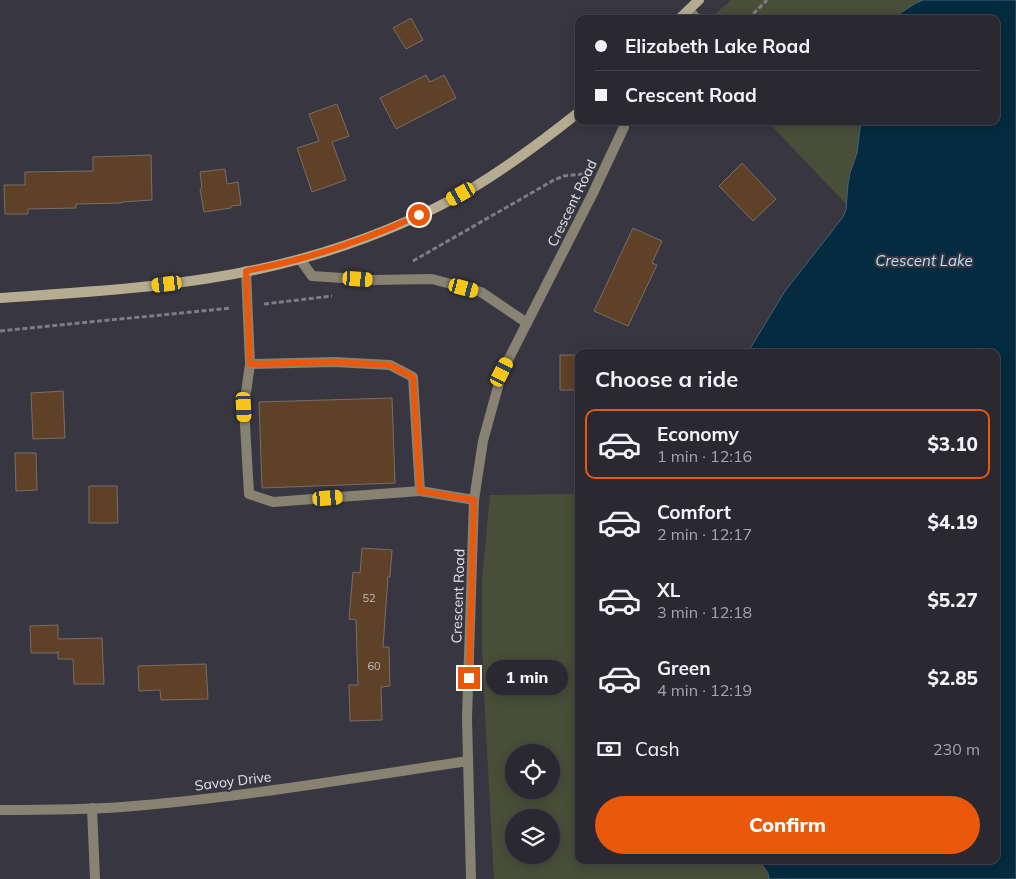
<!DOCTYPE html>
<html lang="en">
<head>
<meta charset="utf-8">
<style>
	body { margin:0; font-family:Mulish,sans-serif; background:#323038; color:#f1f3f6; height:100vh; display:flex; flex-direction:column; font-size:19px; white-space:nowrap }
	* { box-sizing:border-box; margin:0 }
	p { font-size:16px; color:#a5a6ab }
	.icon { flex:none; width:28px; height:28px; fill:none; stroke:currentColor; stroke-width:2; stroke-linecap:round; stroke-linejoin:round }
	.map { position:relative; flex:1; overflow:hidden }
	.details { position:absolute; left:575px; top:349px; width:425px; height:515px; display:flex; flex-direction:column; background:#2a2830; border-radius:10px; box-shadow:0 2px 12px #0003,0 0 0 1px #46444c }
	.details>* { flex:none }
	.guide { position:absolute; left:575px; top:15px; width:425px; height:110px; border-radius:10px; box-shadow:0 2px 12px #0003,0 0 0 1px #46444c; display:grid; align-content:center; height:110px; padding:0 20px; background:#2a2830 }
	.tools { position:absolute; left:505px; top:744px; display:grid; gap:10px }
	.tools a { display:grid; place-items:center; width:55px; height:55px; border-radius:50%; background:#2a2830; box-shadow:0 2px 12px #0003,0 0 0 1px #46444c; font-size:25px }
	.end { position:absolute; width:22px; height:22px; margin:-11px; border:6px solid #ea580c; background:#fff; box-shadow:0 0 0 2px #fff }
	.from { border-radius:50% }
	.bubble { position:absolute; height:35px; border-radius:18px; background:#2a2830; box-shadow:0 2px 12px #0003,0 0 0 1px #46444c; font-size:16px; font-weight:800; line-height:35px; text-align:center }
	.car { position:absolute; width:15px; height:30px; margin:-15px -8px; border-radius:6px; box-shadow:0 0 4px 1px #0007; background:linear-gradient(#f5c518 24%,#345 0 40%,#f5c518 0 76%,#345 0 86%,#f5c518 0) }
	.guide b { display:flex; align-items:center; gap:18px; height:48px; font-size:19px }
	.guide b+b { border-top:1px solid #46444c }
	.guide i { width:12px; height:12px; background:#f1f3f6 }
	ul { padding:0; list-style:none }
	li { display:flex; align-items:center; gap:15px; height:70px; margin:0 10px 8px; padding:0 10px; border:2px solid transparent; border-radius:10px }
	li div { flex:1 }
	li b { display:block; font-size:19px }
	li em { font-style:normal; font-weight:800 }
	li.active { border-color:#ea580c }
	li>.icon { width:45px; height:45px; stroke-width:1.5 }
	h2 { padding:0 20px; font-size:22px; line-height:60px }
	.pay { display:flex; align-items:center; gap:12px; height:55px; padding:0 20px; font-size:19px }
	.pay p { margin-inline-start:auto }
	.button { display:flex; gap:10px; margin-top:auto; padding:10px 20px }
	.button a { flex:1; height:58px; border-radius:30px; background:#ea580c; color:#fff; font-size:20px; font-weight:800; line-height:58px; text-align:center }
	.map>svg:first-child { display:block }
	.green { fill:#484e38; fill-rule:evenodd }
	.water { fill:#042b40; stroke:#486273 }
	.building { fill:#5f4128; stroke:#796e66 }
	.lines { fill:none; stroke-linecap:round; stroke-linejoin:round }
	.path { stroke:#7e7c84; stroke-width:3; stroke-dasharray:5 2.5; stroke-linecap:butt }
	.lane { stroke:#888272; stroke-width:10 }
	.street { stroke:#888272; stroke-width:10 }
	.secondary { stroke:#b5ac91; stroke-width:10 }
	.route { stroke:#ea580c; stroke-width:6 }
	.labels { text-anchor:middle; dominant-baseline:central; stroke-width:4.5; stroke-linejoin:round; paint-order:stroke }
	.number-label { font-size:11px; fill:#c4bbba }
	.street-label { font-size:14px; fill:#e5e4ea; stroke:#383640 }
	.water-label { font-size:15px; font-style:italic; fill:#bbe0f9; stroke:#383640 }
</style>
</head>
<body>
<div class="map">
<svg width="1016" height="879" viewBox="0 0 1016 879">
	<rect width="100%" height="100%" fill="#383640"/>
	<g class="green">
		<path d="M731,0H923L916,3L891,19H709Z"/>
		<path d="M767,121H861L857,153L848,184L846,204Z"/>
		<path d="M579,494V860H759L768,873L769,879H494L486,734L482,648V581L490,495ZM514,752H551V790H514ZM514,818H551V855H514Z"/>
	</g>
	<path class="water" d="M923,0H1016V879H769L768,873L759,860H996V352H748L785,291L843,217L846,210L848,184L850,173L857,153L861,121H996V19H891L916,3Z"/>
	<g class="building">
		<path d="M411,18L423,40L406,49L393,28Z"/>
		<path d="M426,75L430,82L444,75L456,98L396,129L380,98Z"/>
		<path d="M337,104L349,136L332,142L346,180L312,192L297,148L319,141L309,114Z"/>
		<path d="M151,155L152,200L122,202V203L76,204V208L28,209V214H5L4,185H25V172L93,171V157Z"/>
		<path d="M742,163L776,199L753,221L719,186Z"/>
		<path d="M225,169L227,184L238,182L241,205L231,206V208L204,212L200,189L202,188L200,172Z"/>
		<path d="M633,228L662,241L652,263L657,265L628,326L594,311Z"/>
		<rect x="560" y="355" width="19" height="35"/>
		<path d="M63,391L65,438L33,439L31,393Z"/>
		<path d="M392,398L395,483L262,488L259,402Z"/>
		<path d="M15,453H36L37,490L16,491Z"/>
		<path d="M89,486H117L118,523H89Z"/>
		<path d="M362,548L392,550L390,577H388L383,647H389L390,686L381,687L382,720L350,721L349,685H358L356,620L349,619L353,572L360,573Z"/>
		<path d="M58,625V639L102,638L104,684H74L73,659H58V651V653H31L30,626Z"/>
		<path d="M206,664L208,699L161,700L160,690L139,691L138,666Z"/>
	</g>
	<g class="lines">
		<g class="path">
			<path d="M748,19L767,0"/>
			<path d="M413,261L554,180L564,176L584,174"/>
			<path d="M264,304L332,296"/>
			<path d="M0,331L231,308"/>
		</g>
		<g class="lane">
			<path d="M689,10L697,19"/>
			<path d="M246,271L250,364L334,362L390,365L413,377L420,491L474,500"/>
			<path d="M250,364L244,407L249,494L273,502L420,491"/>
			<path d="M92,808L95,879"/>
		</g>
		<g class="street">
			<path d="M300,259L312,276L373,280L432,279L481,292L527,323"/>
			<path d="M0,810C40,810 81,810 122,807C238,798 353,778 468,761"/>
			<path d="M471,879L467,718L474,500L483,441L502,372L593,193L624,127L625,121"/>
		</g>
		<g class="secondary">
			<path d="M679,19L699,0"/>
			<path d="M0,298C100,291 203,286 300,259C359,243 418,219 471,189C509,166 544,140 579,112"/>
		</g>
	</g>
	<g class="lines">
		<path class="route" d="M419,215C381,233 340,248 299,259C282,264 264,267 246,271L250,364L334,362L390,365L413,377L420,491L474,500L469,678"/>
	</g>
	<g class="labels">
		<g class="number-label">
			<text x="369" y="598">52</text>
			<text x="374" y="666">60</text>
		</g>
		<g class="street-label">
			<text transform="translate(572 203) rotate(-64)">Crescent Road</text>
			<text transform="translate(458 596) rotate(-88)">Crescent Road</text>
			<text transform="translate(233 781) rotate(-7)">Savoy Drive</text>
		</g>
		<g class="water-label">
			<text x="924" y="260">Crescent Lake</text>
		</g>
	</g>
</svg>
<div class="tools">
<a><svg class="icon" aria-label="locate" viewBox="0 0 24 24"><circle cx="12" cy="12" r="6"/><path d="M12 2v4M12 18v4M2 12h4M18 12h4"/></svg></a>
<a><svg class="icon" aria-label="layers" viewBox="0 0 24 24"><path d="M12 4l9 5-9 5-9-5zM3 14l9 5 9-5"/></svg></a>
</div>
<i class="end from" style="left:419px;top:215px"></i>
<i class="end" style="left:469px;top:678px"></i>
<div class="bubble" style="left:486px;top:660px;width:82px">1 min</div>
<i class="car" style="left:461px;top:194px;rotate:241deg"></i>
<i class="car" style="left:358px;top:279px;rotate:94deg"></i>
<i class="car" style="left:167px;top:284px;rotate:263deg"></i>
<i class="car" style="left:464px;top:288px;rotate:105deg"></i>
<i class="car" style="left:502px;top:372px;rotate:27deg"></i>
<i class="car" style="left:244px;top:407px;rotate:177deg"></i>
<i class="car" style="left:328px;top:498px;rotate:85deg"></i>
<div class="guide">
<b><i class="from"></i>Elizabeth Lake Road</b>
<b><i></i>Crescent Road</b>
</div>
<section class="details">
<h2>Choose a ride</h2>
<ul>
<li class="active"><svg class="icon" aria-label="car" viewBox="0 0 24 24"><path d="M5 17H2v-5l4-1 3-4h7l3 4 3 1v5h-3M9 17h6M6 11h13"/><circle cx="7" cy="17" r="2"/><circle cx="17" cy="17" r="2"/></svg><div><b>Economy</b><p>1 min · 12:16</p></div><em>$3.10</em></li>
<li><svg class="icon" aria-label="car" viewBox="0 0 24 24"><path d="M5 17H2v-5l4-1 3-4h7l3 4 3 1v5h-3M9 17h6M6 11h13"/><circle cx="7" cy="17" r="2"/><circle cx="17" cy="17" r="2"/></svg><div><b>Comfort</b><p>2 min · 12:17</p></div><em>$4.19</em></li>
<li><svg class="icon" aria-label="car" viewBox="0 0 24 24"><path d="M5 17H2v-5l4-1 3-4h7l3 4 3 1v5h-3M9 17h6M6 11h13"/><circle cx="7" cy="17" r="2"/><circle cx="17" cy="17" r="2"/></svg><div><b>XL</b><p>3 min · 12:18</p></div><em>$5.27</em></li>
<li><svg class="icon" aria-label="car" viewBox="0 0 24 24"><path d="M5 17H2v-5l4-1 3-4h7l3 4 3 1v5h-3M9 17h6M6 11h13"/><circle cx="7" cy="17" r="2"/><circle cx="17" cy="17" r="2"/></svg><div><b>Green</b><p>4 min · 12:19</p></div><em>$2.85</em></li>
</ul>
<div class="pay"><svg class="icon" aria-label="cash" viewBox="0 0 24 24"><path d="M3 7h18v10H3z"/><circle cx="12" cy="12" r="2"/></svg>Cash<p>230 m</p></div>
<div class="button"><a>Confirm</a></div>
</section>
</div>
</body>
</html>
